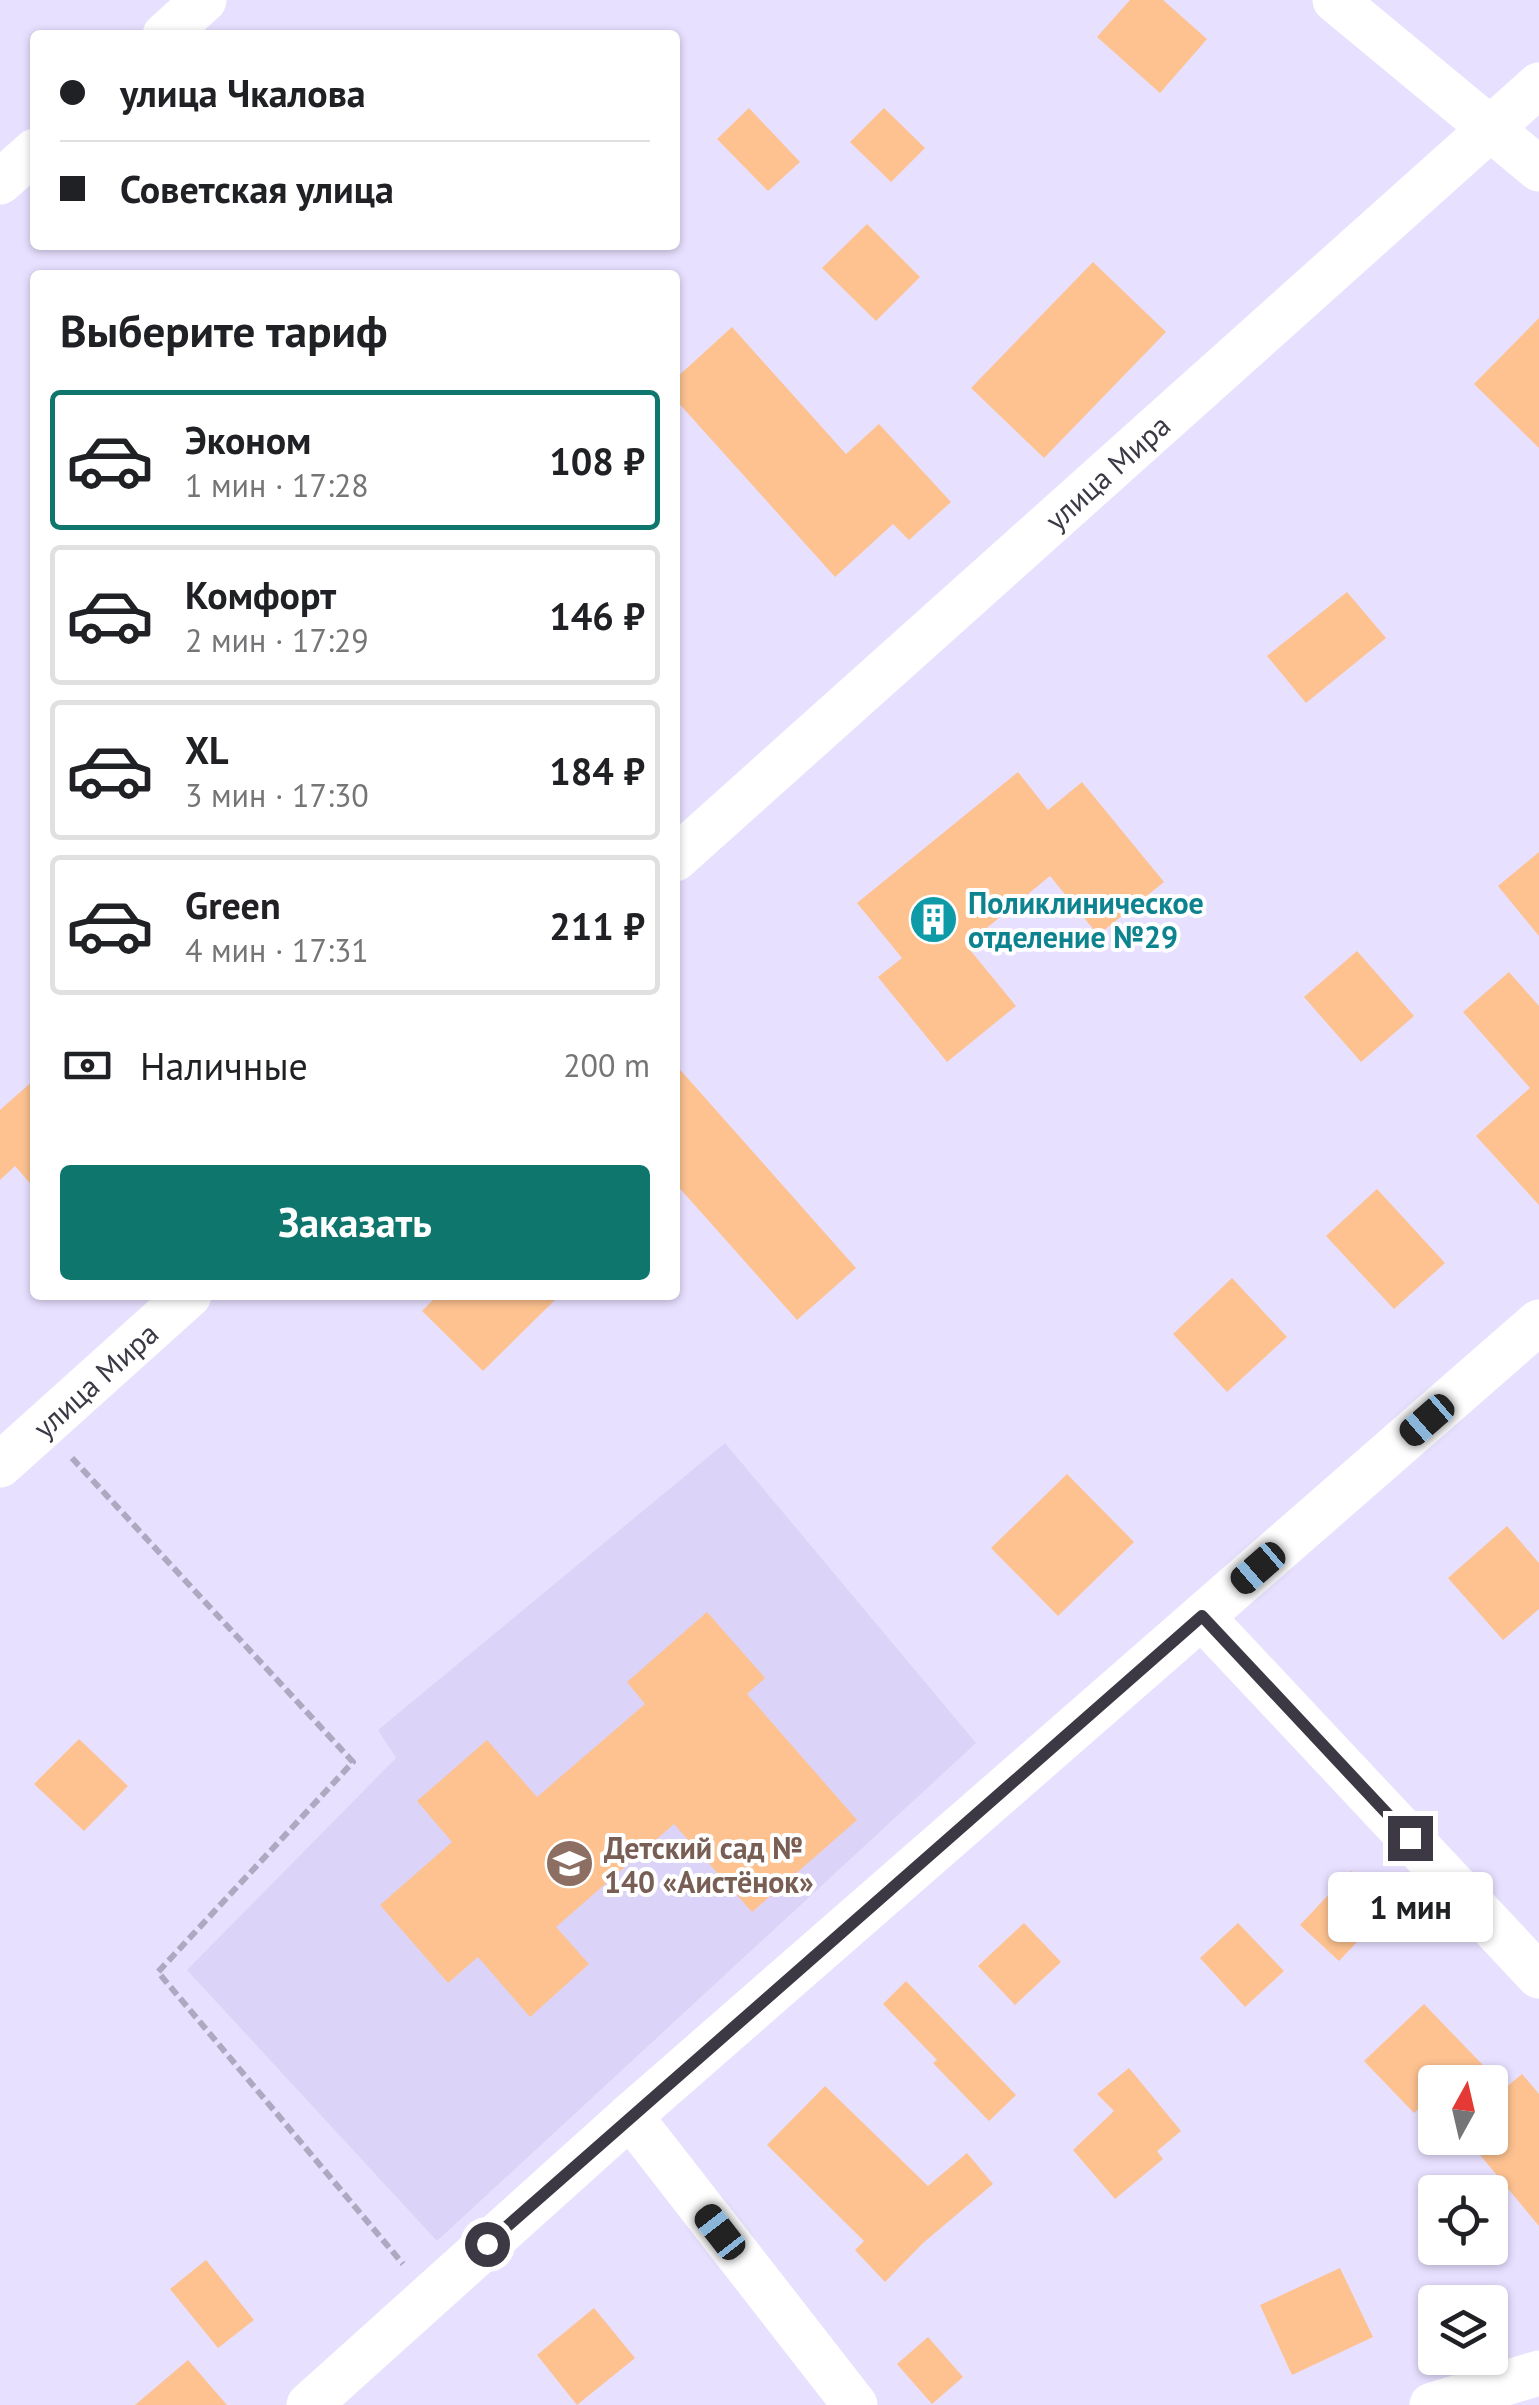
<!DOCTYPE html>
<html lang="ru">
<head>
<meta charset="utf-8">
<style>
	body { margin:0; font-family:"PT Sans",sans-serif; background:#f2f2f2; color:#202124; height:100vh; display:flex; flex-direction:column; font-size:38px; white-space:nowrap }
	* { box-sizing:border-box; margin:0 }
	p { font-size:32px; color:#757577 }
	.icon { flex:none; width:55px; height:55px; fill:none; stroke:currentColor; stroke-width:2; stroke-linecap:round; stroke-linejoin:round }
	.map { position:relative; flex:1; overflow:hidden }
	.details { position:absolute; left:30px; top:270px; width:650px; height:1030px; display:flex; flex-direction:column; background:#fff; border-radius:10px; box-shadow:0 2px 8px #0004 }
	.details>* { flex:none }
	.banner { position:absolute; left:30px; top:30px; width:650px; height:220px; border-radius:10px; box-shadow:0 2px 8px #0004; display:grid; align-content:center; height:220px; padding:0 30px; background:#fff }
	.needle { width:65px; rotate:8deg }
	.controls { position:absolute; left:1418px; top:2065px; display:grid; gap:20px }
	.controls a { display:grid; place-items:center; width:90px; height:90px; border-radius:10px; background:#fff; box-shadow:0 2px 8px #0004; font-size:50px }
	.end { position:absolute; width:45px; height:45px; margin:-22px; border:12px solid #3c3945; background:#fff; box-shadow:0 0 0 5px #fff }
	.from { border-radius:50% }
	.bubble { position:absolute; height:70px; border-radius:10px; background:#fff; box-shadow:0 2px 8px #0004; font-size:32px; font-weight:800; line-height:70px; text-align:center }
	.car { position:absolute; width:30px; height:60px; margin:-30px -15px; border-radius:12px; box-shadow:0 0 8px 2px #0007; background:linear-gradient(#222 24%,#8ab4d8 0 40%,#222 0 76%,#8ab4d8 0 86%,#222 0) }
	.banner b { display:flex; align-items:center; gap:35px; height:95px; font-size:38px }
	.banner b+b { border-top:2px solid #e0e0e0 }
	.banner i { width:25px; height:25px; background:#202124 }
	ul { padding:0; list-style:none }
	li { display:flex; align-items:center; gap:30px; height:140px; margin:0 20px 15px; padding:0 10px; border:5px solid #e0e0e0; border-radius:10px }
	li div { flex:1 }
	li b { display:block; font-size:38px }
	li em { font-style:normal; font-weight:800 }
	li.active { border-color:#0f766e }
	li>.icon { width:90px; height:90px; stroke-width:1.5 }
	h2 { padding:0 30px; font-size:45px; line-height:120px }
	.pay { display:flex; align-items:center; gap:25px; height:110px; padding:0 30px; font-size:38px }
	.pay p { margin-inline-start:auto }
	.button { display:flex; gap:20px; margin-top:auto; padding:20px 30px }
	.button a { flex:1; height:115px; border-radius:10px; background:#0f766e; color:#fff; font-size:40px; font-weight:800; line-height:115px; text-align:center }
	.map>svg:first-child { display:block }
	.built { fill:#dcd3f8 }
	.building { fill:#fdc290 }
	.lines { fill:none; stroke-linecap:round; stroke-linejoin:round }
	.path { stroke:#aea8c1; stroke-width:6; stroke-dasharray:10 5; stroke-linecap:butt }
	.minor { stroke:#fff; stroke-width:45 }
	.route { stroke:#3c3945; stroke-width:12 }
	.labels { text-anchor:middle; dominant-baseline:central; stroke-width:8; stroke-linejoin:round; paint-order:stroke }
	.street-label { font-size:30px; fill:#3c3945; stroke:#fff }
	.culture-label { font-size:30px; font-weight:bold; fill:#0d838f; stroke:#fff; text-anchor:start }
	.education-label { font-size:30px; font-weight:bold; fill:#785e54; stroke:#fff; text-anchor:start }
</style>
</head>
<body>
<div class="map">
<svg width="1539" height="2405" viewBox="0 0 1539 2405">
	<rect width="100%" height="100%" fill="#e8e0ff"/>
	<path class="built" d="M725,1443L976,1743L437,2241L187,1970L396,1758L378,1730Z"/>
	<g class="building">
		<path d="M1130,0H1163L1207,39L1160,93L1097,37Z"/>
		<path d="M749,108L800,162L768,191L717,139Z"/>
		<path d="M884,108L925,148L891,182L850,142Z"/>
		<path d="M867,224L920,277L876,321L822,268Z"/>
		<path d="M1093,262L1166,332L1044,458L971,388Z"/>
		<path d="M1539,318V448L1474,384Z"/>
		<path d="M732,327L846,454L879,424L951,502L909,540L893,524L835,577L675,399V379Z"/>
		<path d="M1347,592L1386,638L1306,703L1267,656Z"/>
		<path d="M1018,772L1048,810L1082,782L1164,882L1098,935L1050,876L966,945L1016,1006L947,1062L878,977L902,958L857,903Z"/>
		<path d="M1539,852V936L1498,886Z"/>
		<path d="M1357,951L1414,1016L1361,1062L1304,997Z"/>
		<path d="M1509,972L1539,1006V1205L1476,1136L1530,1088L1463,1012Z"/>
		<path d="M675,1064L856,1268L797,1320L675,1183Z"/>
		<path d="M35,1079V1189L15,1166L0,1180V1110Z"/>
		<path d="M1377,1189L1445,1263L1394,1309L1326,1236Z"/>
		<path d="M1232,1278L1287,1337L1227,1392L1173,1334Z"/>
		<path d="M438,1295H560L483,1371L422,1311Z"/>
		<path d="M1067,1474L1134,1542L1058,1616L991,1548Z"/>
		<path d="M1507,1526L1539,1563V1609L1503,1640L1448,1578Z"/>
		<path d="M707,1612L765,1678L747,1694L857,1820L752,1912L674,1824L556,1927L589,1964L530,2017L478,1957L448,1983L380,1905L452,1842L417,1801L487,1740L537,1797L645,1704L627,1682Z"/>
		<path d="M79,1739L128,1786L84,1831L34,1784Z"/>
		<path d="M1351,1871L1390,1907L1339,1961L1300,1925Z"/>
		<path d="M1024,1923L1061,1962L1015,2005L978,1966Z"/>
		<path d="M1238,1923L1284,1971L1245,2007L1200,1958Z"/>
		<path d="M906,1981L1016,2095L989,2121L933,2063L937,2060L883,2004Z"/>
		<path d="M1424,2004L1505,2088L1522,2074L1539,2094V2226L1466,2138H1490V2082H1435V2100L1432,2096L1414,2113L1364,2061Z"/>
		<path d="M1129,2068L1181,2131L1157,2151L1163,2159L1115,2199L1073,2150L1114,2111L1097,2094Z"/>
		<path d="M825,2086L928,2186L967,2153L993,2184L923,2243L885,2282L855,2250L864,2241L767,2145Z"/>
		<path d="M206,2260L254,2320L218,2348L170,2289Z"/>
		<path d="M1340,2268L1373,2337L1292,2375L1260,2305Z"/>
		<path d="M594,2308L635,2358L577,2405L537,2355Z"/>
		<path d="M928,2337L963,2377L932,2404L897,2364Z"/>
		<path d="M188,2360L227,2405H135Z"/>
	</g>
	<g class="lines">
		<path class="path" d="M72,1458L353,1762L158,1972L403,2264"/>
		<g class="minor">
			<path d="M1335,0L1539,169"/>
			<path d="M165,35L204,0"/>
			<path d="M0,182L35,151"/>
			<path d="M675,859L1539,85"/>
			<path d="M0,1465L189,1295"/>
			<path d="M1202,1617L1539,1976"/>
			<path d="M630,2116L855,2405"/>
			<path d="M309,2405L630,2116L1539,1322"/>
			<path d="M1432,2405L1539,2373"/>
		</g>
	</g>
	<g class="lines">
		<path class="route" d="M487,2244L1202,1616L1410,1838"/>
	</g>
	<defs>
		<symbol id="building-disc" viewBox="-11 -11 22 22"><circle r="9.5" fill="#0f9aa8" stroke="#fff"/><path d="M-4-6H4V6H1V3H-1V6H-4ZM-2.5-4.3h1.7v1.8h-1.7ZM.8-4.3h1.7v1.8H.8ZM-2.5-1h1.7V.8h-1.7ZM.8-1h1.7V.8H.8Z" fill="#fff"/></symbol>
		<symbol id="school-disc" viewBox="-11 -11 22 22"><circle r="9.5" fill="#8d6e63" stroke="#fff"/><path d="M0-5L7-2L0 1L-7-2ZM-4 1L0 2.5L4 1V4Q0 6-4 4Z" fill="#fff"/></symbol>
	</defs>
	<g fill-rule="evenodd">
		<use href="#building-disc" x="906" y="892" width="55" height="55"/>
		<use href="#school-disc" x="542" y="1836" width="55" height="55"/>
	</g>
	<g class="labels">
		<g class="street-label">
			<text transform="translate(1107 472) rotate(-42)">улица Мира</text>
			<text transform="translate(95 1380) rotate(-42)">улица Мира</text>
		</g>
		<g class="culture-label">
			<text x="968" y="902">Поликлиническое<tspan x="968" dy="34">отделение №29</tspan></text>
		</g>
		<g class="education-label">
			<text x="604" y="1847">Детский сад №<tspan x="604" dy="34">140 «Аистёнок»</tspan></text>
		</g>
	</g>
</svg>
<div class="controls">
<a><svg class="needle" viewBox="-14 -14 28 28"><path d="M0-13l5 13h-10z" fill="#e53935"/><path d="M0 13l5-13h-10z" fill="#757577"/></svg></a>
<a><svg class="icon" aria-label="locate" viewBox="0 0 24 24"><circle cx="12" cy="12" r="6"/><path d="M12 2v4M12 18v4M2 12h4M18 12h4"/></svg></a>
<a><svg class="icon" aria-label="layers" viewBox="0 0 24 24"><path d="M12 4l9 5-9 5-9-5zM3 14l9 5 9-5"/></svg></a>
</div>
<i class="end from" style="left:487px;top:2244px"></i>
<i class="end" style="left:1410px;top:1838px"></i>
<div class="bubble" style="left:1328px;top:1872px;width:165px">1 мин</div>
<i class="car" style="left:1427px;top:1420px;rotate:229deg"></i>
<i class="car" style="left:1258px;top:1568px;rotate:229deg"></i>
<i class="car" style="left:720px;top:2232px;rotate:322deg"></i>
<div class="banner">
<b><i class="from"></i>улица Чкалова</b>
<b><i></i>Советская улица</b>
</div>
<section class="details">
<h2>Выберите тариф</h2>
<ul>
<li class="active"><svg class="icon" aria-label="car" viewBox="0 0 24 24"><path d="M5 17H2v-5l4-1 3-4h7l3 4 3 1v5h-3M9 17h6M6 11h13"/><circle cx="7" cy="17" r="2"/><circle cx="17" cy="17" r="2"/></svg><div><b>Эконом</b><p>1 мин · 17:28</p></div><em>108 ₽</em></li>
<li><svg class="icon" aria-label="car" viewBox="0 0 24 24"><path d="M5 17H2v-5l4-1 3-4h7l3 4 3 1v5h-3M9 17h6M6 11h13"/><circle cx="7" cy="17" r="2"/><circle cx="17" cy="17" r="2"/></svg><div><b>Комфорт</b><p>2 мин · 17:29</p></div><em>146 ₽</em></li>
<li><svg class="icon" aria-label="car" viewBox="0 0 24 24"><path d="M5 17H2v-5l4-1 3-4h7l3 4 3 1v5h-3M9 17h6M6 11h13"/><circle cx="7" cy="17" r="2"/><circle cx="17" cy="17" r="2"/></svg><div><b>XL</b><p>3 мин · 17:30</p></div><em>184 ₽</em></li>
<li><svg class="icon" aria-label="car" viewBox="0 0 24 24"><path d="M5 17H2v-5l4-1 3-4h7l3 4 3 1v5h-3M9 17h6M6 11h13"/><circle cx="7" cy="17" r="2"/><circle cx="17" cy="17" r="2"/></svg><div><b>Green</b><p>4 мин · 17:31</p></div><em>211 ₽</em></li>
</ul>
<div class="pay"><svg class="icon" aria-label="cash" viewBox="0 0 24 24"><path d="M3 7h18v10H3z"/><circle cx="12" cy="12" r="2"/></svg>Наличные<p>200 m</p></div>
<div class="button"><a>Заказать</a></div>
</section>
</div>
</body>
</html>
